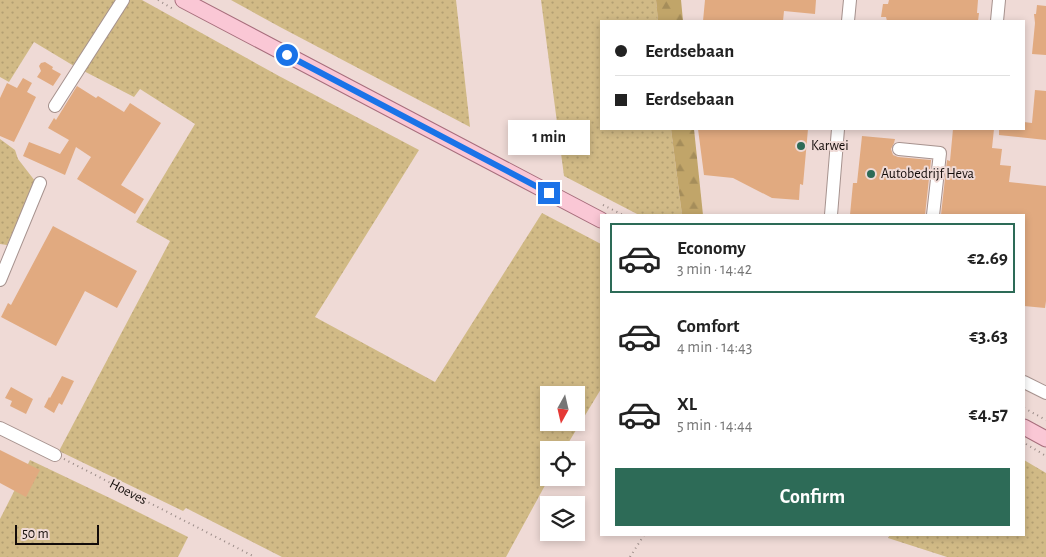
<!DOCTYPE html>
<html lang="en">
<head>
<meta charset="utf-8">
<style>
	body { margin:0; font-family:"Alegreya Sans",sans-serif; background:#f2f2f2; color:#222; height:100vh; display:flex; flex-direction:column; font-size:19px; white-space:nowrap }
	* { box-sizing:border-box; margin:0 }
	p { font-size:16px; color:#767676 }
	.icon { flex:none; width:28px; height:28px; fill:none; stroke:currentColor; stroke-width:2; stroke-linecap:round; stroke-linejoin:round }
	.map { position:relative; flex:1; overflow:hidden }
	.panel { position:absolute; left:600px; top:214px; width:425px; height:322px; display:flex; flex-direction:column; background:#fff; border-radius:0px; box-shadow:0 2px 8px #0003 }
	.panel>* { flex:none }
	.guide { position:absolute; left:600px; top:20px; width:425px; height:110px; border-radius:0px; box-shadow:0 2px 8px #0003; display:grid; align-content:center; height:110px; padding:0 15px; background:#fff }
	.needle { width:32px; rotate:188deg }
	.tools { position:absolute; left:540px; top:386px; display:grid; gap:10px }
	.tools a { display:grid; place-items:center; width:45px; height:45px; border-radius:0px; background:#fff; box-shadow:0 2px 8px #0003; font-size:25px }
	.scale { position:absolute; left:15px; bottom:12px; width:84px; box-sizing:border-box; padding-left:5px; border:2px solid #130c0a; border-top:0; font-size:14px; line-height:18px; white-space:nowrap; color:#130c0a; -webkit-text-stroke:4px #efdad6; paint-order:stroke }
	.end { position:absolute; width:22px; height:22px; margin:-11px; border:6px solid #1a73e8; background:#fff; box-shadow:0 0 0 2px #fff }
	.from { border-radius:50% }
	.bubble { position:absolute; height:35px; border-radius:0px; background:#fff; box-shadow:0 2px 8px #0003; font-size:16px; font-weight:700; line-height:35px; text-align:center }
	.guide b { display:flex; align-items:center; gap:18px; height:48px; font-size:19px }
	.guide b+b { border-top:1px solid #e0e0e0 }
	.guide i { width:12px; height:12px; background:#222 }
	ul { padding:9px 0 0; list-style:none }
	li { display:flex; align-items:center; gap:15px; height:70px; margin:0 10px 8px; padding:0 5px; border:2px solid transparent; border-radius:0px }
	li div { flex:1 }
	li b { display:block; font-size:19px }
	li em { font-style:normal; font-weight:700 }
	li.current { border-color:#2d6b57 }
	li>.icon { width:45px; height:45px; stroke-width:1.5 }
	.button { display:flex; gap:10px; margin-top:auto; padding:10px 15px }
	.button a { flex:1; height:58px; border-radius:0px; background:#2d6b57; color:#fff; font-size:20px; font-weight:700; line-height:58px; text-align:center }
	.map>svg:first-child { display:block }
	.green { fill:url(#green-dots); fill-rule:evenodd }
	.forest { fill:url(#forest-firs) }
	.building { fill:#e1aa80 }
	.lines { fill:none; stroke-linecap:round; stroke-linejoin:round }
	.minor-casing { stroke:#a6928e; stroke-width:14 }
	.major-casing { stroke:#a76e7c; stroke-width:17 }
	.path { stroke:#998a86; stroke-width:2; stroke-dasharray:1 4; stroke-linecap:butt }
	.minor { stroke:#fff; stroke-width:12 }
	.major { stroke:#fac7d5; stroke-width:15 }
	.route { stroke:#1a73e8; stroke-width:6 }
	.poi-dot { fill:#2d6b57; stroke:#efdad6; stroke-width:2 }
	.labels { text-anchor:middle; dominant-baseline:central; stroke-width:4; stroke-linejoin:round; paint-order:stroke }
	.poi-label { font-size:14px; fill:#130c0a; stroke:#efdad6; text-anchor:start }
	.street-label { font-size:14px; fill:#130c0a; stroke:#efdad6 }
</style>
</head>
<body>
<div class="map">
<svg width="1046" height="557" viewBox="0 0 1046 557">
	<defs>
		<pattern id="green-dots" width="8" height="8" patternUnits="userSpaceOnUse" patternTransform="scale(1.25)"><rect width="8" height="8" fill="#d1ba86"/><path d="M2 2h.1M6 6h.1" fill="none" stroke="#b39f72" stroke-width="1.8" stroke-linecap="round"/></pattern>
		<pattern id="forest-firs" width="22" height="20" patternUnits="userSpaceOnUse" patternTransform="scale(1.25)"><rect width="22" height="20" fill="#c1a569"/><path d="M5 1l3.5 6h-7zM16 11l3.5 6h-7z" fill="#a58d5a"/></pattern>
	</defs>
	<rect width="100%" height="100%" fill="#efdad6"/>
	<g class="green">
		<path d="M0,0H142L279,76L419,150L315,317L435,382L542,213L601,244V389L564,450H549V478L506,557H282L186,508L183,511L59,451L170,241L136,222L195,124L140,89L134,97L74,66L34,42L9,82L0,77ZM549,395H576V422H549Z"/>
		<path d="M231,0H456L470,127L280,27Z"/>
		<path d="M541,0H656L658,21H601V129H671L682,215H639L564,176Z"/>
		<path d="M0,139L15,150L18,159L35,181L7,245L0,244Z"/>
		<path d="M30,460L114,500L188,537L178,557H0V519Z"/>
		<path d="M1024,460L1046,473V557H947L888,538L890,535H1024Z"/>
	</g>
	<g class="forest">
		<path d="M656,0H681L683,21H658Z"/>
		<path d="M671,129H694L703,215H682Z"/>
	</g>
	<g class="building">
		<path d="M705,0H816L815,14L784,11L783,21H703Z"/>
		<path d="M889,0H978L977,13H979L978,21H887L886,17H881L883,4H888Z"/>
		<path d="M1037,5L1046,6V55L1032,54L1035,23L1034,14H1036Z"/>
		<path d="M45,62L53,67L52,69L61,74L53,86L37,77L41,71L39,66L41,63Z"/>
		<path d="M23,78L32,83L27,92L36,97L14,142L0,136V98L7,83L17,88Z"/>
		<path d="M77,86L96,98L98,96L124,112L130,103L161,123L121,185L144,199L135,214L77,179L91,157L76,147L65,175L23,156L29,142L60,154L69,140L48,128L54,118L56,120Z"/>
		<path d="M1035,90L1046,91V140L999,135V129H1024V122L1032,123Z"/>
		<path d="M698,129H808L803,185L800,184L799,200L772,198L733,178L704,175Z"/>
		<path d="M953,129H994L992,148L1002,149L1000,165L1011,166L1009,182L1046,186V301L1045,308L1024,306V215H941L947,160L950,161Z"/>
		<path d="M862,136L895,139L894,143L891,149L893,155L898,157L931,160L925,215H850L853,183H857Z"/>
		<path d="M53,226L137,271L117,308L85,291L56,346L1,317L8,303L11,305Z"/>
		<path d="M62,376L74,381L62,405L59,403L54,413L44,407L49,397L50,398Z"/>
		<path d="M11,387L33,399L26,414L10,406L12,401L5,398Z"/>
		<path d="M0,450L40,470L26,497L0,483Z"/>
	</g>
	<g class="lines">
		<defs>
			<g id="minor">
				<path d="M848,21L850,0"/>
				<path d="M997,21L999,0"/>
				<path d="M55,106L123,0"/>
				<path d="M899,149L940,153L933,215"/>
				<path d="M831,215L838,129"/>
				<path d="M0,280L40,183"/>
				<path d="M1024,382L1046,393"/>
				<path d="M0,428L55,455"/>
			</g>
			<g id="major">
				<path d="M183,0L601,220"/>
				<path d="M1024,427L1046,439"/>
			</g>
		</defs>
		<use href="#minor" class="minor-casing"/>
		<use href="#major" class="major-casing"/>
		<g class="path">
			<path d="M158,0L173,9"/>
			<path d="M603,205L623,215"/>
			<path d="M1024,408L1046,420"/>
			<path d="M1026,444L1046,456"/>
			<path d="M64,459L255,557"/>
			<path d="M630,557L644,535"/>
		</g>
		<use href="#minor" class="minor"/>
		<use href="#major" class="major"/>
	</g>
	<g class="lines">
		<path class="route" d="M287,55L549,193"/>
	</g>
	<g class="poi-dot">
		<circle cx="801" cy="146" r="5"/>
		<circle cx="871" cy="174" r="5"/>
	</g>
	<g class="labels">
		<g class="poi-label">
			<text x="811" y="146">Karwei</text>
			<text x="881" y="174">Autobedrijf Heva</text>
		</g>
		<g class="street-label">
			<text transform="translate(128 492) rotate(27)">Hoeves</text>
		</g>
	</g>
</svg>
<div class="tools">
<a><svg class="needle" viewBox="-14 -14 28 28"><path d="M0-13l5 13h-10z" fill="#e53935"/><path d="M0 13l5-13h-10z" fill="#767676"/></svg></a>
<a><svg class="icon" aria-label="locate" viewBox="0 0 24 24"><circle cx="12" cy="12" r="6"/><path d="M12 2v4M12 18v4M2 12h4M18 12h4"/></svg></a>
<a><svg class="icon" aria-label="layers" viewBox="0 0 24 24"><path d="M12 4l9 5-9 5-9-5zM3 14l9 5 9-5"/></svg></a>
</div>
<div class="scale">50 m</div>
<i class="end from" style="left:287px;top:55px"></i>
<i class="end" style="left:549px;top:193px"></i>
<div class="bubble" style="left:508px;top:120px;width:82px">1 min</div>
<div class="guide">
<b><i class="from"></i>Eerdsebaan</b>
<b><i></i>Eerdsebaan</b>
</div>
<section class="panel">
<ul>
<li class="current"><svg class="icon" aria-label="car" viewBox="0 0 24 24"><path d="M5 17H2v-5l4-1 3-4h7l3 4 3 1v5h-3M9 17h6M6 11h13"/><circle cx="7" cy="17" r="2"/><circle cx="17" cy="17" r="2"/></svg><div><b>Economy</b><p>3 min · 14:42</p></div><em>€2.69</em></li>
<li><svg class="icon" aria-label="car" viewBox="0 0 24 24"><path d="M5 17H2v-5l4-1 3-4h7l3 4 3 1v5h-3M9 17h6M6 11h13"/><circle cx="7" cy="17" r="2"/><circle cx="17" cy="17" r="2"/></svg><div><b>Comfort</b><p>4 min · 14:43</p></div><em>€3.63</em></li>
<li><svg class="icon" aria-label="car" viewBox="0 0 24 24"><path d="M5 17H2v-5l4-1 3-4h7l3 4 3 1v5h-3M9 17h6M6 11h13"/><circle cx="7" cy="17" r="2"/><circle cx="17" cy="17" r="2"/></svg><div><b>XL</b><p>5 min · 14:44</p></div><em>€4.57</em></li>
</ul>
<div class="button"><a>Confirm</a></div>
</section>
</div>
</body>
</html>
